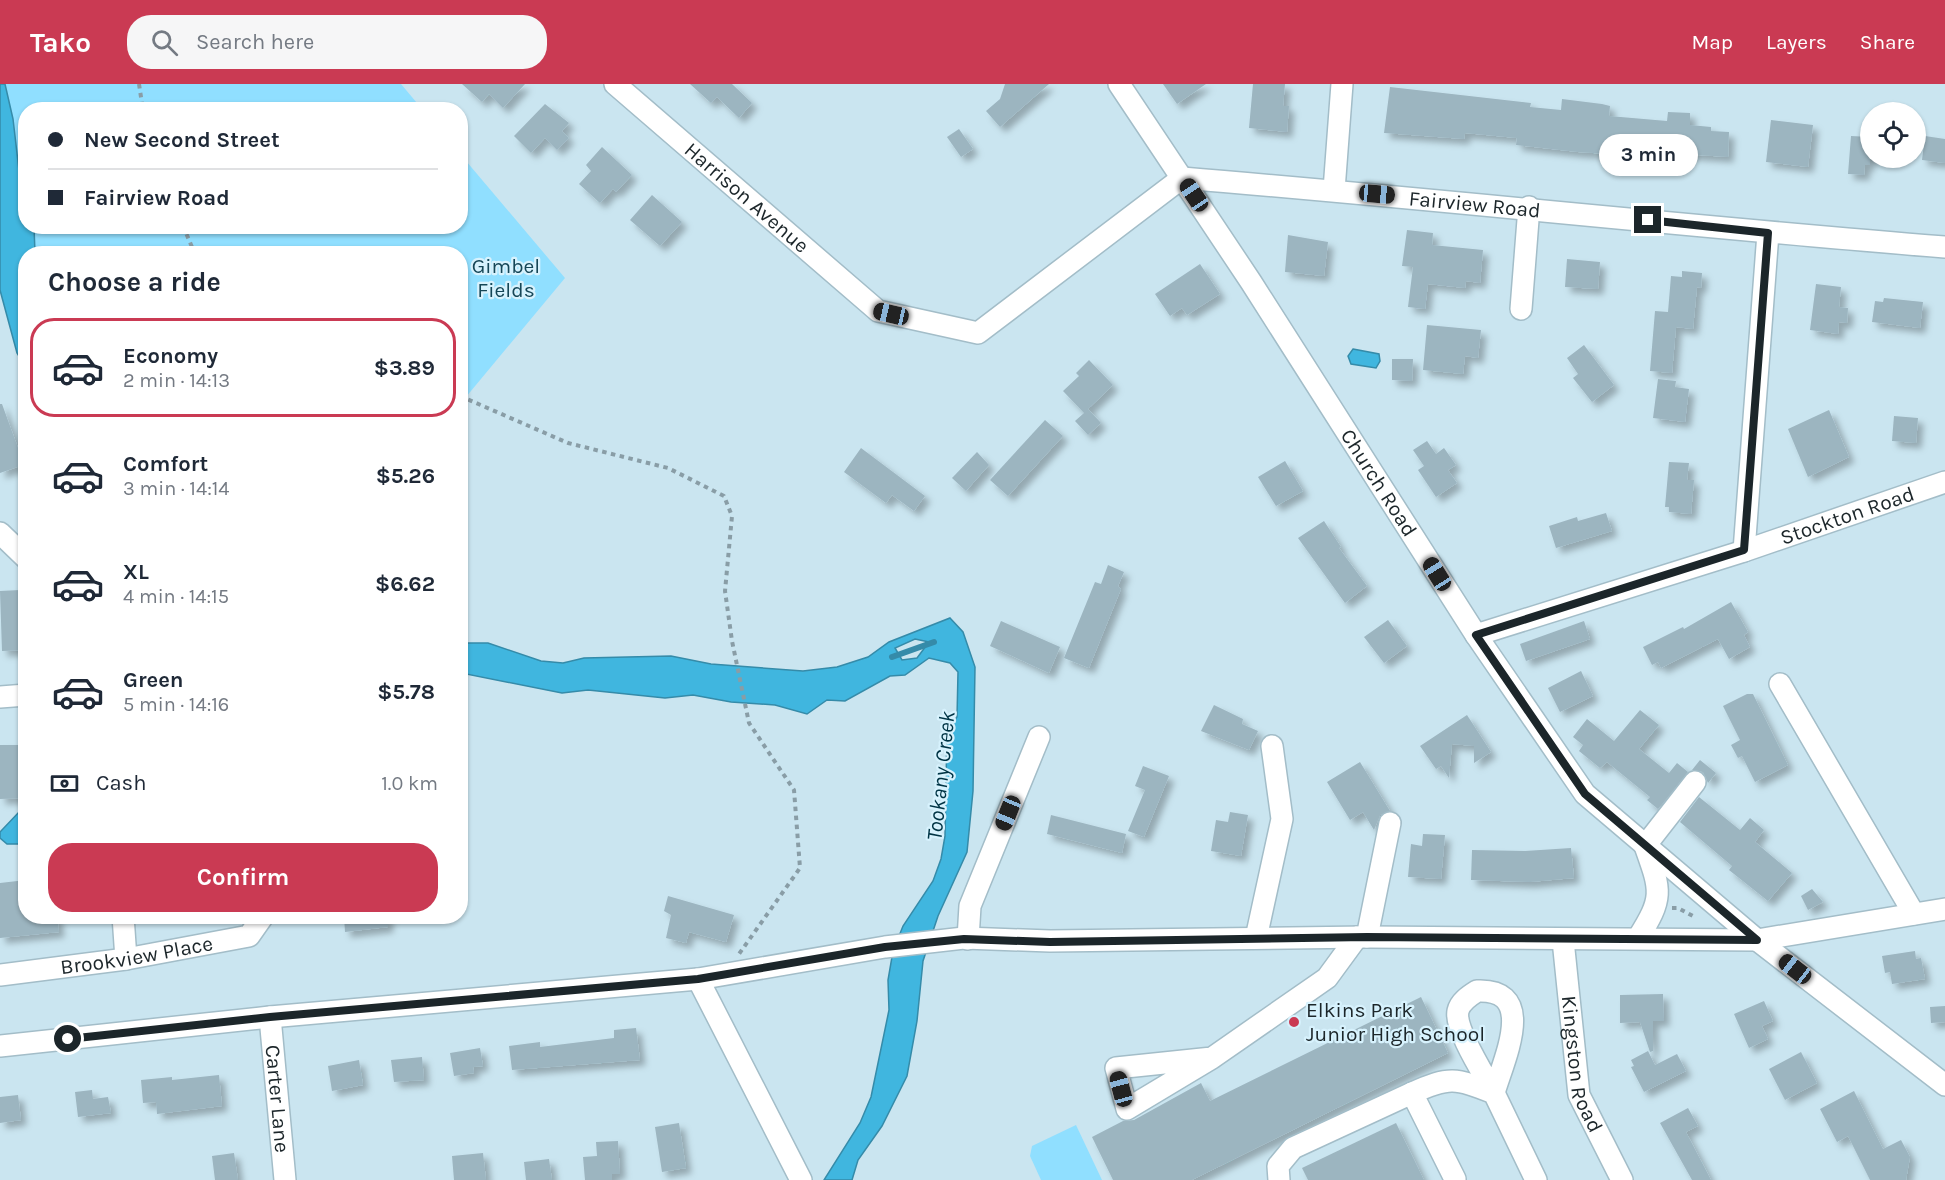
<!DOCTYPE html>
<html lang="en">
<head>
<meta charset="utf-8">
<style>
	body { margin:0; font-family:Karla,sans-serif; background:#f6f6f7; color:#1f2937; height:100vh; display:flex; flex-direction:column; font-size:22px; white-space:nowrap }
	* { box-sizing:border-box; margin:0 }
	p { font-size:20px; color:#747a83 }
	.icon { flex:none; width:33px; height:33px; fill:none; stroke:currentColor; stroke-width:2; stroke-linecap:round; stroke-linejoin:round }
	.map { position:relative; flex:1; overflow:hidden }
	.panel { position:absolute; left:18px; top:162px; width:450px; height:678px; display:flex; flex-direction:column; background:#fff; border-radius:24px; box-shadow:0 2px 4px #0004 }
	.panel>* { flex:none }
	.top-card { position:absolute; left:18px; top:18px; width:450px; height:132px; border-radius:24px; box-shadow:0 2px 4px #0004; display:grid; align-content:center; height:132px; padding:0 30px; background:#fff }
	.tools { position:absolute; left:1860px; top:18px; display:grid; gap:12px }
	.tools a { display:grid; place-items:center; width:66px; height:66px; border-radius:50%; background:#fff; box-shadow:0 2px 4px #0004; font-size:30px }
	.end { position:absolute; width:27px; height:27px; margin:-14px; border:8px solid #1c262a; background:#fff; box-shadow:0 0 0 3px #fff }
	.from { border-radius:50% }
	.bubble { position:absolute; height:42px; border-radius:21px; background:#fff; box-shadow:0 2px 4px #0004; font-size:20px; font-weight:700; line-height:42px; text-align:center }
	.car { position:absolute; width:18px; height:36px; margin:-18px -9px; border-radius:8px; box-shadow:0 0 4px 2px #0007; background:linear-gradient(#222 24%,#8ab4d8 0 40%,#222 0 76%,#8ab4d8 0 86%,#222 0) }
	.top-card b { display:flex; align-items:center; gap:21px; height:57px; font-size:22px }
	.top-card b+b { border-top:2px solid #e0e1e3 }
	.top-card i { width:15px; height:15px; background:#1f2937 }
	ul { padding:0; list-style:none }
	li { display:flex; align-items:center; gap:18px; height:99px; margin:0 12px 9px; padding:0 18px; border:3px solid transparent; border-radius:24px }
	li div { flex:1 }
	li b { display:block; font-size:22px }
	li em { font-style:normal; font-weight:700 }
	li.on { border-color:#ca3a53 }
	li>.icon { width:54px; height:54px; stroke-width:1.5 }
	h2 { padding:0 30px; font-size:27px; line-height:72px }
	.pay { display:flex; align-items:center; gap:15px; height:66px; padding:0 30px; font-size:22px }
	.pay p { margin-inline-start:auto }
	.cta { display:flex; gap:12px; margin-top:auto; padding:12px 30px }
	.cta a { flex:1; height:69px; border-radius:24px; background:#ca3a53; color:#fff; font-size:24px; font-weight:700; line-height:69px; text-align:center }
	header { display:flex; align-items:center; gap:36px; box-sizing:border-box; height:84px; padding:0 30px; background:#ca3a53; color:#fff }
	header strong { font-size:28px }
	nav { display:flex; gap:33px; margin-inline-start:auto; font-size:21px }
	.search { width:420px; height:54px; background:#f6f6f7; display:flex; align-items:center; gap:15px; box-sizing:border-box; padding:0 21px; border-radius:24px; color:#747a83; font-size:22px }
	.map>svg:first-child { display:block }
	.green { fill:#90dfff }
	.water { fill:#40b6df; stroke:#358ba9; stroke-width:1.5; fill-rule:evenodd }
	.lines { fill:none; stroke-linecap:round; stroke-linejoin:round }
	.stream { stroke:#358ba9; stroke-width:6 }
	.building { fill:#9cb5c0; filter:url(#shadow) }
	.minor-casing { stroke:#a3bdc8; stroke-width:24 }
	.path { stroke:#899da6; stroke-width:4; stroke-dasharray:4.5 4.5; stroke-linecap:butt }
	.minor { stroke:#fff; stroke-width:21 }
	.route { stroke:#1c262a; stroke-width:8 }
	.poi-dot { fill:#ca3a53; stroke:#d7f2fd; stroke-width:2 }
	.labels { text-anchor:middle; dominant-baseline:central; stroke-width:4.5; stroke-linejoin:round; paint-order:stroke }
	.street-label { font-size:21px; fill:#1c262a; stroke:#d7f2fd }
	.park-label { font-size:21px; fill:#154657; stroke:#d7f2fd }
	.poi-label { font-size:21px; fill:#1c262a; stroke:#d7f2fd; text-anchor:start }
	.water-label { font-size:22px; font-style:italic; fill:#003445; stroke:#d7f2fd }
</style>
</head>
<body>
<header>
<strong>Tako</strong>
<div class="search"><svg class="icon" aria-label="search" viewBox="0 0 24 24"><circle cx="10" cy="10" r="6"/><path d="M15 15l6 6"/></svg>Search here</div>
<nav><a>Map</a><a>Layers</a><a>Share</a></nav>
</header>
<div class="map">
<svg width="1945" height="1096" viewBox="0 0 1945 1096">
	<defs>
		<filter id="shadow"><feDropShadow dx="5.5" dy="5.5" stdDeviation="3" flood-color="#0004"/></filter>
	</defs>
	<rect width="100%" height="100%" fill="#cae5f0"/>
	<g class="green">
		<path d="M0,0H401L422,25L26,26V142H460L461,71L565,194L461,319L460,170L28,169Z"/>
		<path d="M1076,1041L1102,1096H1041L1030,1072L1032,1062Z"/>
	</g>
	<g class="water">
		<path d="M0,0H5L13,35L20,95L25,113L26,142L34,143L35,169L26,170L25,282L17,269L0,206Z"/>
		<path d="M1353,265L1379,270L1380,277L1376,284L1351,280L1348,272Z"/>
		<path d="M950,534L963,548L975,583L973,707L967,768L938,832L923,877L917,937L907,992L882,1042L858,1076L852,1096H824L860,1039L871,1013L889,926L888,896L893,867L903,842L933,797L941,775L945,752L947,647L957,633L958,588L950,579L929,574L905,591L890,592L845,617L827,616L807,630L775,621L731,618L693,611L665,614L588,606L562,609L461,589L460,559H488L541,577L563,579L584,574L671,572L711,580L803,587L837,583L868,573L889,558ZM915,555L929,558L917,574L902,576L895,564Z"/>
		<path d="M19,728L25,734V753L20,760H7L0,754V748Z"/>
	</g>
	<g class="lines">
		<path class="stream" d="M892,573L934,558"/>
	</g>
	<g class="building">
		<path d="M462,0H525L503,24L489,10L482,18Z"/>
		<path d="M690,0H732L752,19L739,34L717,13L711,19Z"/>
		<path d="M1005,0H1049L1000,43L986,27L1000,15Z"/>
		<path d="M1163,0H1206L1177,20Z"/>
		<path d="M1253,0H1285L1283,22H1289L1287,48L1249,44Z"/>
		<path d="M1390,3L1531,19L1530,23L1561,26L1562,15L1602,20L1610,22L1609,32L1667,37L1668,28L1690,29V41L1711,43V47L1729,48L1728,73L1683,70V65L1641,62L1640,72L1578,68L1516,61L1517,54L1465,49L1464,55L1384,49Z"/>
		<path d="M545,20L569,39L562,47L569,54L557,66L545,54L531,69L514,52Z"/>
		<path d="M1771,36L1813,41L1808,83L1766,78Z"/>
		<path d="M959,45L973,65L961,73L947,53Z"/>
		<path d="M1851,52L1870,53V81H1865L1864,91L1848,90Z"/>
		<path d="M1925,52L1945,55V79L1922,76Z"/>
		<path d="M602,63L632,91L616,108L613,105L600,119L579,100L591,87L586,81Z"/>
		<path d="M652,111L682,138L660,162L630,136Z"/>
		<path d="M1407,146L1433,149L1432,161L1483,166L1480,199L1466,197L1465,204L1428,200L1425,225L1408,223L1413,183L1402,182Z"/>
		<path d="M1288,151L1328,158L1324,192L1285,188Z"/>
		<path d="M1567,175L1600,178L1598,205L1565,203Z"/>
		<path d="M1200,180L1220,210L1187,231L1182,224L1170,232L1155,210Z"/>
		<path d="M1682,187L1702,189L1701,204L1697,203L1693,245L1676,243L1672,289L1650,287L1655,227L1668,228L1671,192L1682,193Z"/>
		<path d="M1816,200L1841,203L1839,223L1848,224L1847,239L1839,238L1838,250L1810,246Z"/>
		<path d="M1884,214L1923,218L1920,244L1872,238L1875,217L1883,218Z"/>
		<path d="M1427,241L1481,246L1478,274L1465,272L1463,290L1423,286Z"/>
		<path d="M1584,261L1614,301L1592,318L1573,294L1578,290L1567,274Z"/>
		<path d="M1392,275H1413L1412,297L1392,296Z"/>
		<path d="M1089,276L1113,301L1086,327L1088,325L1101,339L1088,351L1075,337L1084,329L1063,307L1079,292L1076,289Z"/>
		<path d="M1658,295L1676,297L1675,303L1689,305L1685,338L1653,334Z"/>
		<path d="M0,320H2L18,364L23,362L26,370V380L0,389Z"/>
		<path d="M1829,326L1849,373L1808,393L1788,345Z"/>
		<path d="M1894,332L1918,334L1916,359L1892,357Z"/>
		<path d="M1045,336L1063,352L1008,412L990,396Z"/>
		<path d="M1427,357L1436,370L1444,364L1456,381L1448,386L1457,399L1436,413L1418,386L1424,382L1413,366Z"/>
		<path d="M861,364L925,412L914,427L892,411L886,419L844,388Z"/>
		<path d="M977,368L989,381L966,407L952,394Z"/>
		<path d="M1285,377L1303,407L1276,422L1258,393Z"/>
		<path d="M1669,378L1689,379L1687,396H1694L1691,430L1669,428V423H1665Z"/>
		<path d="M1606,429L1612,447L1556,464L1549,442L1577,433L1578,437Z"/>
		<path d="M1324,437L1341,463L1339,464L1367,502L1345,519L1298,454Z"/>
		<path d="M1108,481L1124,488L1118,502L1121,505L1089,584L1064,574L1095,498L1101,500Z"/>
		<path d="M20,506L21,511H26V566L2,567L0,507Z"/>
		<path d="M1731,518L1748,548L1744,551L1750,563L1729,575L1718,555L1661,584L1658,578L1652,581L1643,563L1683,543L1684,545Z"/>
		<path d="M1388,536L1407,562L1384,579L1364,553Z"/>
		<path d="M1001,537L1060,563L1049,589L990,562Z"/>
		<path d="M1584,537L1590,555L1526,577L1520,560Z"/>
		<path d="M1581,587L1593,612L1560,628L1548,604Z"/>
		<path d="M1747,610H1753L1788,681L1755,698L1742,672L1738,674L1731,661L1740,656L1723,622Z"/>
		<path d="M1214,621L1243,635L1242,640L1258,647L1249,666L1201,647Z"/>
		<path d="M1640,626L1659,641L1639,665L1669,689L1677,679L1688,688L1658,725L1647,716L1650,713L1607,678L1600,684L1579,667L1583,661L1573,653L1587,635L1614,657Z"/>
		<path d="M1467,631L1491,668L1474,679V662L1452,660L1449,694L1441,682L1436,685L1420,662Z"/>
		<path d="M0,661H20L21,688H26V714L0,715Z"/>
		<path d="M1700,676L1716,689L1708,699L1703,688L1692,686Z"/>
		<path d="M1360,678L1390,727L1380,731L1374,746L1363,728L1350,736L1327,698Z"/>
		<path d="M1143,682L1169,692L1144,753L1128,747L1145,706L1135,702Z"/>
		<path d="M1699,713L1740,746L1750,734L1764,746L1755,758L1792,789L1768,817L1729,786L1732,782L1680,738Z"/>
		<path d="M1230,728L1248,731L1241,772L1211,767L1216,736L1228,738Z"/>
		<path d="M1051,731L1126,750L1122,769L1047,750Z"/>
		<path d="M1423,750L1445,751L1441,795L1408,793L1411,760L1422,762Z"/>
		<path d="M1571,764L1574,794L1530,798L1471,796L1472,766L1525,767Z"/>
		<path d="M26,796V832H57L59,848L0,854V799Z"/>
		<path d="M1812,805L1823,818L1808,826L1801,812Z"/>
		<path d="M668,812L734,831L726,858L689,848L686,859L666,854L671,831L664,827Z"/>
		<path d="M344,832H388V843L345,848Z"/>
		<path d="M1915,867L1916,875L1921,874L1925,895L1892,900L1890,888L1885,889L1882,872Z"/>
		<path d="M1663,910L1664,937H1653V967L1650,968L1640,938L1620,939V911Z"/>
		<path d="M1421,913L1448,969L1192,1096H1113L1092,1053L1123,1037L1134,1036L1201,999L1210,1017Z"/>
		<path d="M1764,917L1773,937L1762,942L1768,955L1749,964L1734,930Z"/>
		<path d="M1945,922V938L1931,939L1930,923Z"/>
		<path d="M636,944L640,976L512,986L509,962L540,958V963L614,954V946Z"/>
		<path d="M480,964L483,982L473,983L474,989L454,992L450,969Z"/>
		<path d="M1648,967L1655,981L1677,970L1686,987L1644,1008L1631,983L1634,982L1631,976Z"/>
		<path d="M1801,968L1817,999L1785,1016L1769,985Z"/>
		<path d="M422,973L424,996L394,998L391,976Z"/>
		<path d="M359,976L363,1001L332,1007L328,982Z"/>
		<path d="M219,991L222,1022L157,1030L156,1018L143,1019L141,996L172,993V996Z"/>
		<path d="M92,1006L93,1015L108,1013L111,1029L78,1033L75,1008Z"/>
		<path d="M1854,1007L1883,1065L1901,1056L1910,1073L1906,1096H1870L1848,1052L1837,1058L1820,1025Z"/>
		<path d="M18,1011L21,1036L0,1039V1013Z"/>
		<path d="M1688,1024L1698,1042L1686,1048L1711,1096H1692L1660,1039Z"/>
		<path d="M679,1039L686,1084L662,1088L655,1043Z"/>
		<path d="M1396,1039L1424,1096H1308L1302,1084Z"/>
		<path d="M618,1057L620,1090H612V1096H585L583,1073L597,1072L596,1058Z"/>
		<path d="M234,1069L238,1096H215L212,1072Z"/>
		<path d="M483,1069L486,1096H454L452,1072Z"/>
		<path d="M549,1075L552,1096H526L524,1078Z"/>
	</g>
	<g class="lines">
		<defs>
			<g id="minor">
				<path id="s1" d="M615,0L878,227L978,249L1182,94C1437,115 1691,143 1945,163"/>
				<path id="s2" d="M1119,0L1251,198L1476,551L1585,710L1757,856L1945,1001"/>
				<path d="M1334,106L1342,0"/>
				<path d="M1521,225L1529,123"/>
				<path d="M0,449L26,474"/>
				<path d="M1744,467L1768,149"/>
				<path id="s3" d="M1476,551L1744,467L1945,398"/>
				<path d="M1780,600L1914,830"/>
				<path d="M0,613L26,611"/>
				<path d="M123,832L126,875"/>
				<path d="M1367,853L1390,739"/>
				<path d="M1256,854L1282,735L1272,662"/>
				<path d="M1638,854C1664,813 1661,807 1645,762L1695,698"/>
				<path d="M968,855L970,822L1039,653"/>
				<path id="s4" d="M1563,856L1579,1011L1622,1096"/>
				<path id="s5" d="M0,891L126,875L249,852L263,832"/>
				<path d="M698,895L801,1096"/>
				<path d="M1477,907C1539,904 1503,977 1494,1009C1485,992 1454,945 1458,927C1460,918 1469,912 1477,907Z"/>
				<path id="s6" d="M270,933L285,1096"/>
				<path d="M0,962L270,933L698,895L885,863L964,854L1050,857L1367,853L1757,856L1945,825"/>
				<path d="M1212,974L1127,1025L1116,984L1212,974L1327,894L1357,853"/>
				<path d="M1455,1095L1412,1009C1450,992 1455,994 1494,1009L1536,1096"/>
				<path d="M1279,1096L1278,1082L1293,1064L1412,1009"/>
			</g>
		</defs>
		<use href="#minor" class="minor-casing"/>
		<g class="path">
			<path d="M139,0L143,26"/>
			<path d="M183,142L195,170"/>
			<path d="M460,312L568,359L668,384L724,412L732,432L725,507L732,557L749,639L794,706L800,784L739,870"/>
			<path d="M1672,824H1678L1693,832"/>
		</g>
		<use href="#minor" class="minor"/>
	</g>
	<g class="lines">
		<path class="route" d="M68,955L270,933L698,895L885,863L964,855L1050,858L1367,853L1757,856L1585,710L1476,551L1744,466L1768,149L1648,136"/>
	</g>
	<circle class="poi-dot" cx="1294" cy="938" r="6"/>
	<g class="labels">
		<g class="street-label">
			<text stroke="none"><textPath href="#s1" startOffset="174">Harrison Avenue</textPath></text>
			<text stroke="none"><textPath href="#s1" startOffset="1000">Fairview Road</textPath></text>
			<text stroke="none"><textPath href="#s2" startOffset="476">Church Road</textPath></text>
			<text stroke="none"><textPath href="#s3" startOffset="390">Stockton Road</textPath></text>
			<text stroke="none"><textPath href="#s5" startOffset="138">Brookview Place</textPath></text>
			<text stroke="none"><textPath href="#s4" startOffset="126">Kingston Road</textPath></text>
			<text stroke="none"><textPath href="#s6" startOffset="82">Carter Lane</textPath></text>
		</g>
		<g class="park-label">
			<text x="506" y="182">Gimbel<tspan x="506" dy="24">Fields</tspan></text>
		</g>
		<g class="poi-label">
			<text x="1306" y="926">Elkins Park<tspan x="1306" dy="24">Junior High School</tspan></text>
		</g>
		<g class="water-label">
			<text transform="translate(941 692) rotate(-84)">Tookany Creek</text>
		</g>
	</g>
</svg>
<div class="tools">
<a><svg class="icon" aria-label="locate" viewBox="0 0 24 24"><circle cx="12" cy="12" r="6"/><path d="M12 2v4M12 18v4M2 12h4M18 12h4"/></svg></a>
</div>
<i class="end from" style="left:68px;top:955px"></i>
<i class="end" style="left:1648px;top:136px"></i>
<div class="bubble" style="left:1599px;top:50px;width:99px">3 min</div>
<i class="car" style="left:1377px;top:110px;rotate:95deg"></i>
<i class="car" style="left:1194px;top:111px;rotate:326deg"></i>
<i class="car" style="left:891px;top:230px;rotate:283deg"></i>
<i class="car" style="left:1437px;top:490px;rotate:328deg"></i>
<i class="car" style="left:1008px;top:729px;rotate:202deg"></i>
<i class="car" style="left:1795px;top:885px;rotate:308deg"></i>
<i class="car" style="left:1121px;top:1005px;rotate:345deg"></i>
<div class="top-card">
<b><i class="from"></i>New Second Street</b>
<b><i></i>Fairview Road</b>
</div>
<section class="panel">
<h2>Choose a ride</h2>
<ul>
<li class="on"><svg class="icon" aria-label="car" viewBox="0 0 24 24"><path d="M5 17H2v-5l4-1 3-4h7l3 4 3 1v5h-3M9 17h6M6 11h13"/><circle cx="7" cy="17" r="2"/><circle cx="17" cy="17" r="2"/></svg><div><b>Economy</b><p>2 min · 14:13</p></div><em>$3.89</em></li>
<li><svg class="icon" aria-label="car" viewBox="0 0 24 24"><path d="M5 17H2v-5l4-1 3-4h7l3 4 3 1v5h-3M9 17h6M6 11h13"/><circle cx="7" cy="17" r="2"/><circle cx="17" cy="17" r="2"/></svg><div><b>Comfort</b><p>3 min · 14:14</p></div><em>$5.26</em></li>
<li><svg class="icon" aria-label="car" viewBox="0 0 24 24"><path d="M5 17H2v-5l4-1 3-4h7l3 4 3 1v5h-3M9 17h6M6 11h13"/><circle cx="7" cy="17" r="2"/><circle cx="17" cy="17" r="2"/></svg><div><b>XL</b><p>4 min · 14:15</p></div><em>$6.62</em></li>
<li><svg class="icon" aria-label="car" viewBox="0 0 24 24"><path d="M5 17H2v-5l4-1 3-4h7l3 4 3 1v5h-3M9 17h6M6 11h13"/><circle cx="7" cy="17" r="2"/><circle cx="17" cy="17" r="2"/></svg><div><b>Green</b><p>5 min · 14:16</p></div><em>$5.78</em></li>
</ul>
<div class="pay"><svg class="icon" aria-label="cash" viewBox="0 0 24 24"><path d="M3 7h18v10H3z"/><circle cx="12" cy="12" r="2"/></svg>Cash<p>1.0 km</p></div>
<div class="cta"><a>Confirm</a></div>
</section>
</div>
</body>
</html>
